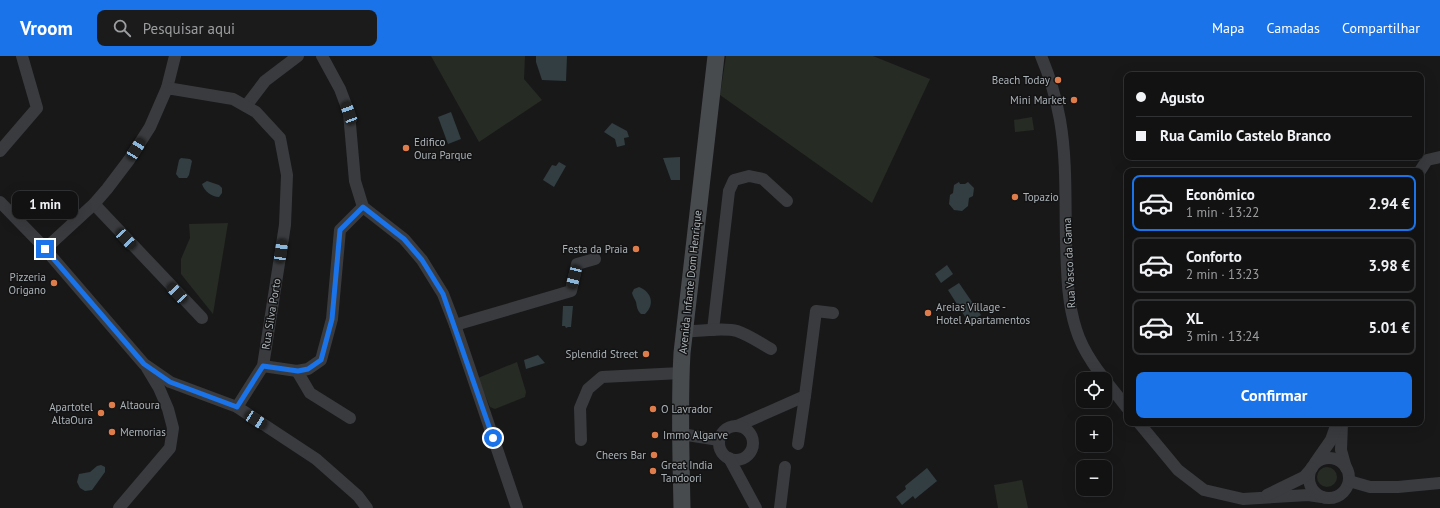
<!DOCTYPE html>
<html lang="pt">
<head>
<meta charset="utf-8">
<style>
	body { margin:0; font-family:"PT Sans",sans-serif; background:#1b1b1c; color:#f1f3f6; height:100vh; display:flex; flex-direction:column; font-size:15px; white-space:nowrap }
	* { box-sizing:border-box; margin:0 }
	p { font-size:13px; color:#9c9ea0 }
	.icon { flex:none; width:22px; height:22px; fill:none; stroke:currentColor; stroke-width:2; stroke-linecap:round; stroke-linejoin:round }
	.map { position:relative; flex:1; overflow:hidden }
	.drawer { position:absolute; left:1124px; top:112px; width:300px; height:258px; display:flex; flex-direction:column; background:#121213; border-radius:8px; box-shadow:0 4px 16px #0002,0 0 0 1px #313233 }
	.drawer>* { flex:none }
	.banner { position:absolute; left:1124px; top:16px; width:300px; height:88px; border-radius:8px; box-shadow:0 4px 16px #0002,0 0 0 1px #313233; display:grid; align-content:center; height:88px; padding:0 12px; background:#121213 }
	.controls { position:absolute; left:1076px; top:316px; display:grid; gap:8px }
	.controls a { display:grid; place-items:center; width:36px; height:36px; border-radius:8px; background:#121213; box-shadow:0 4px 16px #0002,0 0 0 1px #313233; font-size:20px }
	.end { position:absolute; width:18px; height:18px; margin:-9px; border:5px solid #1a73e8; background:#fff; box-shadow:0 0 0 2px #fff }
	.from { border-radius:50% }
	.bubble { position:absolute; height:28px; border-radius:8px; background:#121213; box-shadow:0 4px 16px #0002,0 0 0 1px #313233; font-size:13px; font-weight:700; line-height:28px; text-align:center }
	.car { position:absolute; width:12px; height:24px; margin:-12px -6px; border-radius:5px; box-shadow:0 0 3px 1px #0007; background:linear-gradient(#222 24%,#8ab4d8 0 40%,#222 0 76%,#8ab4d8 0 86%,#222 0) }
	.banner b { display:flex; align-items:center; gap:14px; height:38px; font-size:15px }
	.banner b+b { border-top:1px solid #313233 }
	.banner i { width:10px; height:10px; background:#f1f3f6 }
	ul { padding:7px 0 0; list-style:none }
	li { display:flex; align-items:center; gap:12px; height:56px; margin:0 8px 6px; padding:0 4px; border:2px solid #313233; border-radius:8px }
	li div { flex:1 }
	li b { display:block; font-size:15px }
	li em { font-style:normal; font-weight:700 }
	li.on { border-color:#1a73e8 }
	li>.icon { width:36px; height:36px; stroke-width:1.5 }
	.button { display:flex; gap:8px; margin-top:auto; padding:8px 12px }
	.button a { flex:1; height:46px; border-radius:8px; background:#1a73e8; color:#fff; font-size:16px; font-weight:700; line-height:46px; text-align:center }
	header { display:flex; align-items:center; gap:24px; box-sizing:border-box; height:56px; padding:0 20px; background:#1a73e8; color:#fff }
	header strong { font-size:19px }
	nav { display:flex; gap:22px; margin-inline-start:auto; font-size:14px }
	.search { width:280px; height:36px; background:#1b1b1c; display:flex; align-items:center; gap:10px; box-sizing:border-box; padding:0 14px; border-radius:8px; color:#9c9ea0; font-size:15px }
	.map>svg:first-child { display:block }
	.green { fill:#262b24 }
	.water { fill:#323e41 }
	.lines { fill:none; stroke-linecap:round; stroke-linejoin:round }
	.street { stroke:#393b3e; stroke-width:12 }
	.secondary { stroke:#474b4e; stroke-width:17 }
	.route { stroke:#1a73e8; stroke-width:5 }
	.poi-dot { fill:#de7d4b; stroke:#131314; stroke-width:1.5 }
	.labels { text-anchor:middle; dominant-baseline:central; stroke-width:3; stroke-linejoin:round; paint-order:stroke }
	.poi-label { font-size:11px; fill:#abb3b8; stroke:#131314; text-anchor:start }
	.street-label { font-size:11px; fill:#abb3b8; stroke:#131314 }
</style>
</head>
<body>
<header>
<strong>Vroom</strong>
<div class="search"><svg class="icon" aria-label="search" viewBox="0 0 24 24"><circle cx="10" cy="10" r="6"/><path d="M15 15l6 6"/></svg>Pesquisar aqui</div>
<nav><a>Mapa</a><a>Camadas</a><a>Compartilhar</a></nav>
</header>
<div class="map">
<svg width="1440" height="452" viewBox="0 0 1440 452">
	<rect width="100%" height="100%" fill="#181819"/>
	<g class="green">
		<path d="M431,0H525L524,23L542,44L479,86Z"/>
		<path d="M726,0H873L930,23L872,147L720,39Z"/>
		<path d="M1032,61L1034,74L1015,76L1014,64Z"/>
		<path d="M228,167L213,258L181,218V203L190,182L189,168Z"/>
		<path d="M517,306L526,336L525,341L495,353L490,351L478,322Z"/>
		<circle cx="1327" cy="421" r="10"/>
		<path d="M1022,424L1028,452H998L994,429Z"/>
	</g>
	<g class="water">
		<path d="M536,0H567L566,25L542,24L536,6Z"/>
		<path d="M451,56L461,83L448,88L438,61Z"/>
		<path d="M612,67L627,75L629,81L624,82L625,89L617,91L615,83L604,76Z"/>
		<path d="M680,101V124H671L663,102Z"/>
		<path d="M181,102L190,103L192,105L189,119L187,122H179L176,118L179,104Z"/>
		<path d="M559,106L566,110L554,131L543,124L552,109L556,110Z"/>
		<path d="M207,125L219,129L222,132V137L219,141C212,141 204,135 202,128Z"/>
		<path d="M959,126L960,128H965L968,126L974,132L973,140L969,142L968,150L962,155L954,154L949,148L950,139L953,137L954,129Z"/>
		<path d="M947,209L953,218L941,227L935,218Z"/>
		<path d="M959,227L981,259L969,267L948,234Z"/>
		<path d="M639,231C652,236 655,249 645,258H641C637,254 637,251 636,246C635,243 633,241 632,237L634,233Z"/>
		<path d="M563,250H573L571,271H568L566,272L565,270H562Z"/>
		<path d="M538,299L545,307L526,313L524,304Z"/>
		<path d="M101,409L105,411V416L92,434L85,435L80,432L77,426L79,418L90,416L97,410Z"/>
		<path d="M927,412L937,425L915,443L913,440L902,449L896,441L906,433L905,430Z"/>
	</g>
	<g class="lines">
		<g class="street">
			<path d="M322,0L340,33L349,57L355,125L363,151L404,183L422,204L443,238L455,269L517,452"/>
			<path d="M1041,0C1050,21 1056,42 1060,64C1067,104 1065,146 1066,186C1067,215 1067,245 1076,273C1085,303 1109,328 1127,352"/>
			<path d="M167,32L175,0"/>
			<path d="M246,50L265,25L298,0"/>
			<path d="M0,95L37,52L22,0"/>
			<path d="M1420,115L1427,104L1440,101"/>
			<path d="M0,146L39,186L144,308L170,326L237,351L316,403L358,440L367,452"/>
			<path d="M94,148L202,262"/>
			<path d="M45,193L94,148L107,133L129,104L150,71L167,32L233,43L256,56L280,82L287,119L285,169L263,310L237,351"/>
			<path d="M455,269L571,235L577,208L595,203"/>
			<path d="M713,274L729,135L734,124L749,120L763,123L787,145"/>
			<path d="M684,276C698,275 724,271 737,275C749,279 760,287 771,293"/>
			<path d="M263,310L297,315L308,313L321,304L332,263L340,174L363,151"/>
			<path d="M297,315L310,337L350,362"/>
			<path d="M1139,367L1178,414L1204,434L1243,443L1308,439L1322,441"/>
			<path d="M1342,367L1341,394L1346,412"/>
			<path d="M737,370L805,340L816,255L833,257"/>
			<circle cx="736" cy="387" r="17"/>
			<path d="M681,378L719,384"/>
			<path d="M581,384L580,352L588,333L602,321L681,317"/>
			<path d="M798,388L805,340"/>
			<path d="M729,402L756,452"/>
			<circle cx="1329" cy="422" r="20"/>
			<path d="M1315,407L1331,384L1337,367"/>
			<path d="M1349,425L1370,431H1398L1440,427"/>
			<path d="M1267,439L1304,421L1312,412"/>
			<path d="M119,452L170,392L173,372L168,353L159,332L147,312"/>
			<path d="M780,452L785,411"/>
		</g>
		<path class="secondary" d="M682,452C681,400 679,348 682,297L716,0"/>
	</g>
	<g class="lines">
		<path class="route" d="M45,193L144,308L170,326L237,351L263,310L298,315L308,313L321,304L332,263L340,174L363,151L404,183L422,204L443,238L493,382"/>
	</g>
	<g class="poi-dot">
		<circle cx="1058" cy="24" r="4"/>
		<circle cx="1074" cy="44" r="4"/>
		<circle cx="406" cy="92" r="4"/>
		<circle cx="1015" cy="141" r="4"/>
		<circle cx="636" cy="193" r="4"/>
		<circle cx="54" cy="227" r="4"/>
		<circle cx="928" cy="257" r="4"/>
		<circle cx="646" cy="298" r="4"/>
		<circle cx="112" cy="349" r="4"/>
		<circle cx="653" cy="353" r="4"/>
		<circle cx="101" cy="357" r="4"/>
		<circle cx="112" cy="376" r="4"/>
		<circle cx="655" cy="379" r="4"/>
		<circle cx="654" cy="399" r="4"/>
		<circle cx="653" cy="415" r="4"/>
	</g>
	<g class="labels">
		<g class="poi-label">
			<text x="1050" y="24" text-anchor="end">Beach Today</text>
			<text x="1066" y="44" text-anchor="end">Mini Market</text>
			<text x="414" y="86">Edifico<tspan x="414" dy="13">Oura Parque</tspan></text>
			<text x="1023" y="141">Topazio</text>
			<text x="628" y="193" text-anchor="end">Festa da Praia</text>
			<text x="46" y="221" text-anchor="end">Pizzeria<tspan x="46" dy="13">Origano</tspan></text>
			<text x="936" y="251">Areias Village -<tspan x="936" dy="13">Hotel Apartamentos</tspan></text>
			<text x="638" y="298" text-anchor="end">Splendid Street</text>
			<text x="120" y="349">Altaoura</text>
			<text x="93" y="351" text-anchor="end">Apartotel<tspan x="93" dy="13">AltaOura</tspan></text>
			<text x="661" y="353">O Lavrador</text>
			<text x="120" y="376">Memorias</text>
			<text x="663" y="379">Immo Algarve</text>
			<text x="646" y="399" text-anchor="end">Cheers Bar</text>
			<text x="661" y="409">Great India<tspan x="661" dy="13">Tandoori</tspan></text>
		</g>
		<g class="street-label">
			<text transform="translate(1069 207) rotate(-93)">Rua Vasco da Gama</text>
			<text transform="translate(690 226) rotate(-84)">Avenida Infante Dom Henrique</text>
			<text transform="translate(271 258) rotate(-81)">Rua Silva Porto</text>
		</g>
	</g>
</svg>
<div class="controls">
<a><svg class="icon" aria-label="locate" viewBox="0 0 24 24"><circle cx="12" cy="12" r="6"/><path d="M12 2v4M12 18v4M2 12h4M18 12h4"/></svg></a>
<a>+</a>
<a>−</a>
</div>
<i class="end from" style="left:493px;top:382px"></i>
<i class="end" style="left:45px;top:193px"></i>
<div class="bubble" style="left:12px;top:135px;width:66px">1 min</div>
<i class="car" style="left:349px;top:57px;rotate:340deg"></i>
<i class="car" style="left:136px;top:93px;rotate:32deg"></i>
<i class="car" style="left:126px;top:183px;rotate:137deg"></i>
<i class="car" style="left:281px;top:195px;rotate:8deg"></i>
<i class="car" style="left:574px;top:221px;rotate:194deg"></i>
<i class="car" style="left:177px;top:237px;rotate:317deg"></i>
<i class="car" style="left:256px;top:364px;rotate:123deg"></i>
<div class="banner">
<b><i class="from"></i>Agusto</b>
<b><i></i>Rua Camilo Castelo Branco</b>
</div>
<section class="drawer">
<ul>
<li class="on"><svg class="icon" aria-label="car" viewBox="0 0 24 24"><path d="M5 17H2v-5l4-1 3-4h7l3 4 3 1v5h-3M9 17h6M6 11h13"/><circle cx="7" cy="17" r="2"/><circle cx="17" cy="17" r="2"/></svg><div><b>Econômico</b><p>1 min · 13:22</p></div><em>2.94 €</em></li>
<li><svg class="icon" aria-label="car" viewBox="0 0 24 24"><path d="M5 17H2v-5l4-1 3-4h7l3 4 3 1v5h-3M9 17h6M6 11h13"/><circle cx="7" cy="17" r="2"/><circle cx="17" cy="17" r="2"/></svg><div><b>Conforto</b><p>2 min · 13:23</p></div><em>3.98 €</em></li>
<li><svg class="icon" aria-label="car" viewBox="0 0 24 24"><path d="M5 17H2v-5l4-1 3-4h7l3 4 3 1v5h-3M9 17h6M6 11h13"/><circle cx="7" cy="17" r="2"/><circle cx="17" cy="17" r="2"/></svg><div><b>XL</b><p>3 min · 13:24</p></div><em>5.01 €</em></li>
</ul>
<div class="button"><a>Confirmar</a></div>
</section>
</div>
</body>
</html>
